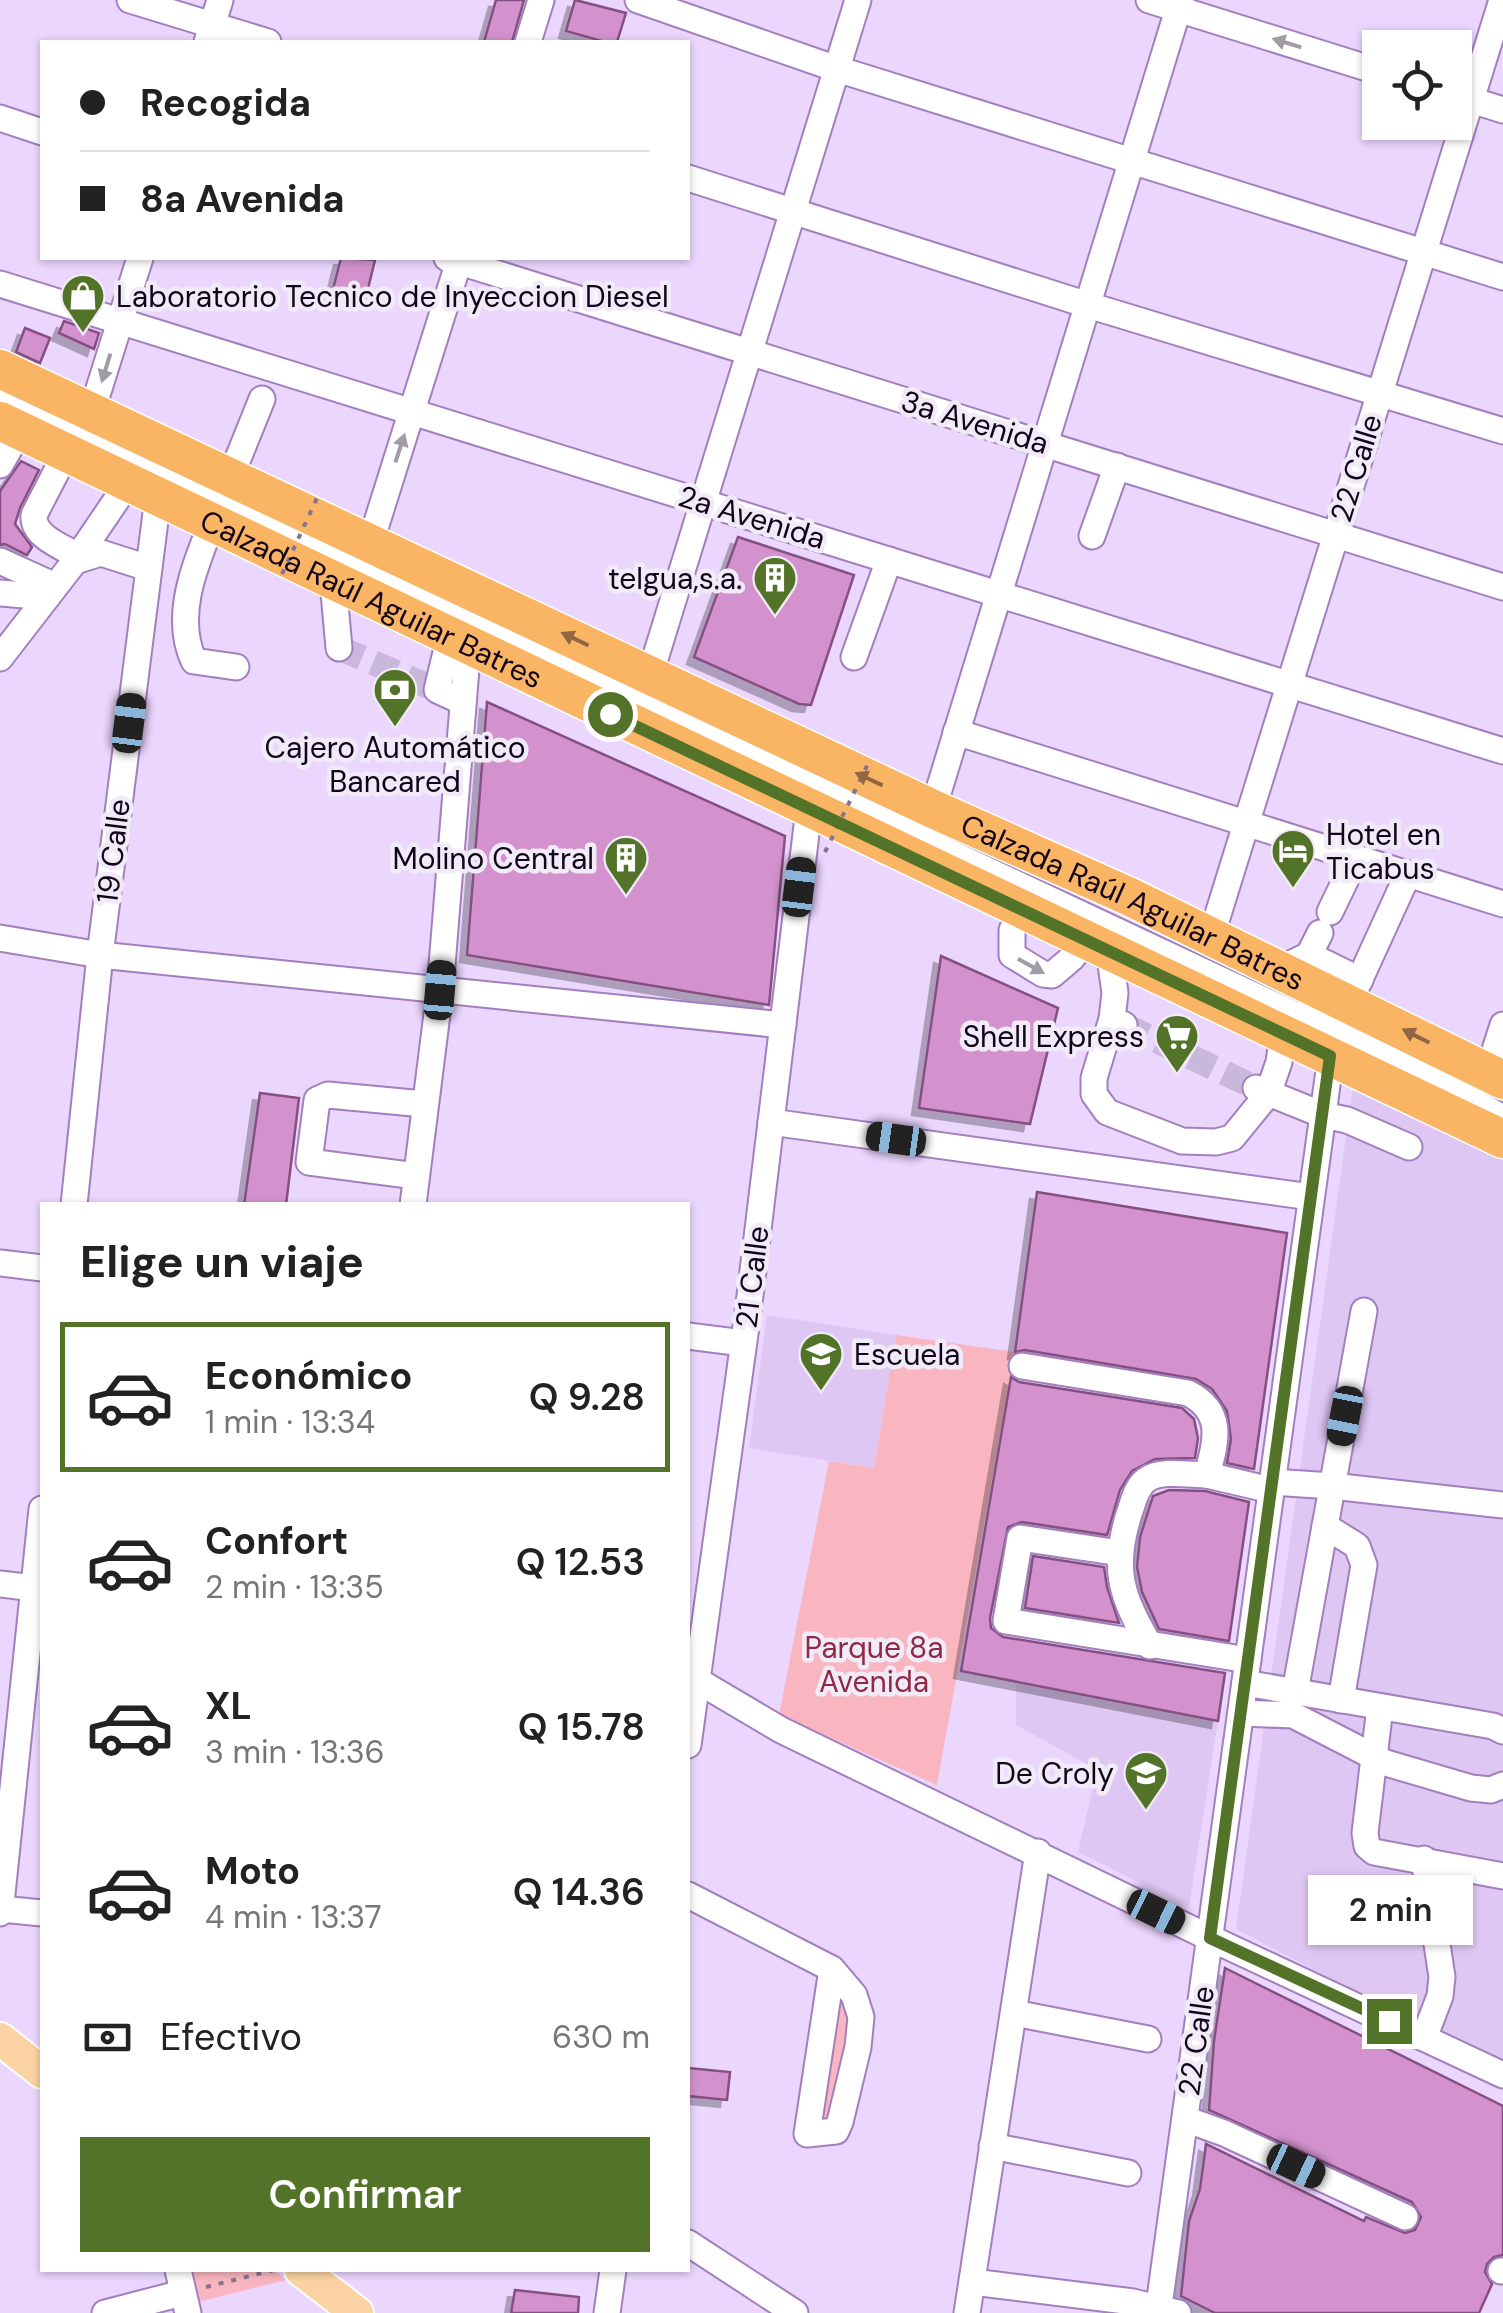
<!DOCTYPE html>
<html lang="es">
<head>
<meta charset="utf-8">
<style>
	body { margin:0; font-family:"DM Sans",sans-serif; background:#f6f6f6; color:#222; height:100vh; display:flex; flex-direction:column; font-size:38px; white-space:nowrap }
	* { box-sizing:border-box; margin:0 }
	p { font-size:32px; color:#767676 }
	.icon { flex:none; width:55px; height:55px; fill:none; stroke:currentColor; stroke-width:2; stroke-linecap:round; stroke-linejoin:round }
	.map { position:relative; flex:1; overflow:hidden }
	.panel { position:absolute; left:40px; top:1202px; width:650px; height:1070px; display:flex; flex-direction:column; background:#fff; border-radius:0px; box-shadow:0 2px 8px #0004 }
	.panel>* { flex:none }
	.hud { position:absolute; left:40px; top:40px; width:650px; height:220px; border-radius:0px; box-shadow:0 2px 8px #0004; display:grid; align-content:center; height:220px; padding:0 40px; background:#fff }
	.buttons { position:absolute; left:1362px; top:30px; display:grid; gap:20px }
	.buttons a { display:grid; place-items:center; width:110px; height:110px; border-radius:0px; background:#fff; box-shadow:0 2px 8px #0004; font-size:50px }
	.end { position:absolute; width:45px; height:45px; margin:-22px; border:12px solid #537329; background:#fff; box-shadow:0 0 0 5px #fff }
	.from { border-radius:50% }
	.bubble { position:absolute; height:70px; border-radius:0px; background:#fff; box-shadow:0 2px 8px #0004; font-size:32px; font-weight:600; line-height:70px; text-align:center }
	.car { position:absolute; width:30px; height:60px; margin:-30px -15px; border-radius:12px; box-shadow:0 0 8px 2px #0007; background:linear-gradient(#222 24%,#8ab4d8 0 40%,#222 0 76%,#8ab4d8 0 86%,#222 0) }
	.hud b { display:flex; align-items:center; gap:35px; height:95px; font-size:38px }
	.hud b+b { border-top:2px solid #e0e0e0 }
	.hud i { width:25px; height:25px; background:#222 }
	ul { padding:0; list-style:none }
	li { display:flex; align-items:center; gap:30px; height:150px; margin:0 20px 15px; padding:0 20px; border:5px solid transparent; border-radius:0px }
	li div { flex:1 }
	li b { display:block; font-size:38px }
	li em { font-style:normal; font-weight:600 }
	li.selected { border-color:#537329 }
	li>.icon { width:90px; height:90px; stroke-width:1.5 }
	h2 { padding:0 40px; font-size:45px; line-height:120px }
	.pay { display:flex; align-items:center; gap:25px; height:110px; padding:0 40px; font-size:38px }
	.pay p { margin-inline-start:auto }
	.primary-button { display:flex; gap:20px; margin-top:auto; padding:20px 40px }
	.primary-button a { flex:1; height:115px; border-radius:0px; background:#537329; color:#fff; font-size:40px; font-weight:600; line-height:115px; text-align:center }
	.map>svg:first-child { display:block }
	.built { fill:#dfc7f3 }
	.green { fill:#fab6c0 }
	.building { fill:#d392ce; stroke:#855081; stroke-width:2.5; filter:url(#shadow) }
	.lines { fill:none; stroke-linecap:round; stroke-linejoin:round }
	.minor-tunnel { stroke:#cab7dc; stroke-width:25; stroke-dasharray:25 12; stroke-linecap:butt }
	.minor-casing { stroke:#a27fbe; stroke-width:29 }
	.major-casing { stroke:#fff; stroke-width:36 }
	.highway-casing { stroke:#fff; stroke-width:41 }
	.path { stroke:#847393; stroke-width:4; stroke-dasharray:5 8; stroke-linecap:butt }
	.minor { stroke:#fff; stroke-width:25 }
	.major { stroke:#fbd3a2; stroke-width:32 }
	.highway { stroke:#f9b564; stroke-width:38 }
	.path-bridge { stroke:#847393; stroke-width:4; stroke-dasharray:5 8; stroke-linecap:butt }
	.oneway { fill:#a09ba4 }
	.oneway2 { fill:#916643 }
	.route { stroke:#537329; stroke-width:12 }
	.labels { text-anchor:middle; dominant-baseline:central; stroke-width:9; stroke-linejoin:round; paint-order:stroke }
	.poi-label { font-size:30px; fill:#12051b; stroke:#f1eaf7; text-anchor:end }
	.street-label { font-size:30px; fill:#12051b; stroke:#f1eaf7 }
	.park-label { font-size:30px; fill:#912844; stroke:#f1eaf7 }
</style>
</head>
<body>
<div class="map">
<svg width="1503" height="2313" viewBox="0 0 1503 2313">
	<defs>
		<filter id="shadow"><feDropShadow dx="-7" dy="7" stdDeviation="0" flood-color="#0004"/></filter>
	</defs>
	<rect width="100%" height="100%" fill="#ebd6fe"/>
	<g class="built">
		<path d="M1353,1087L1503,1156V2068L1236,1929Z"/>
		<path d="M767,1315L896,1335L874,1468L749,1448Z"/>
		<path d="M1016,1681L1218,1721L1189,1907L1078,1852L1097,1770L1016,1725Z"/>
	</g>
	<g class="green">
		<path d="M896,1335L1015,1352L937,1785L779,1715L829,1461L874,1468Z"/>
		<path d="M839,1992L851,2009L833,2119L817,2125Z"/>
		<path d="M179,2270H274L286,2280L186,2305Z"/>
	</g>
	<g class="building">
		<path d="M496,0H524L512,42H484Z"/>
		<path d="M575,0L626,13L617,42H605L566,31Z"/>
		<path d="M341,258L375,260L365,301L332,293Z"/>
		<path d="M64,321L99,333L94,349L59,333Z"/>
		<path d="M25,328L50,338L40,363L16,352Z"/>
		<path d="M21,461L39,470L20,508L15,524L32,547L27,555L5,544L0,545V491Z"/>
		<path d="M738,537L854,575L811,705L799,704L694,657Z"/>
		<path d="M487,702L785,836L769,1005L467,955Z"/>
		<path d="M941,956L1058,1008L1030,1124L919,1108Z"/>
		<path d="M260,1093L299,1098L286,1205H244Z"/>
		<path d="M1037,1192L1287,1233L1254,1469L1227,1463L1231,1439L1227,1411L1212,1389L1196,1379L1025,1350L1015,1352Z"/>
		<path d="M1011,1377L1019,1382L1182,1408L1194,1419L1198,1438L1195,1458L1155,1459L1132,1471L1120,1490L1107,1535L1022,1522L1008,1527L990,1618L991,1628L1003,1637L1225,1673L1218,1721L961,1671Z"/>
		<path d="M1169,1490L1205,1491L1249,1502L1229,1641L1159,1629L1142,1592L1137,1567L1140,1537L1153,1496Z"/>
		<path d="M1033,1556L1104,1567L1107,1587L1119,1623L1025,1608Z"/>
		<path d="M1225,1968L1503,2106V2255L1494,2257L1487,2264L1485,2272L1492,2284L1479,2313H1215L1181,2296L1189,2221L1200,2189L1206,2144L1364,2221L1366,2217L1405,2233L1415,2230L1421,2217L1412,2202L1209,2110L1214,2041Z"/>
		<path d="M688,2068L730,2072L727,2100L688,2096Z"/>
		<path d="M515,2290L579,2297L578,2313H511Z"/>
	</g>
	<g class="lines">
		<g class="minor-tunnel">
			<path d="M339,648L437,690"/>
			<path d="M1124,1025L1256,1088"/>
		</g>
		<defs>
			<g id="minor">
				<path d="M130,0L268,42"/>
				<path d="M638,0L837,69L1503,277"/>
				<path d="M1149,0L1380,72"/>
				<path d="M207,42L220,0"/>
				<path d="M528,42L541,0"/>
				<path d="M1455,95L1503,110"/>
				<path d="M0,118L42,132"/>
				<path d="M688,178L1088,305L1503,431"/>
				<path d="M447,258L1503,587"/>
				<path d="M0,284L1503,751"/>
				<path d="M0,395L357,560L787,776L1432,1079L1503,1118"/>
				<path d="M92,411L140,258"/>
				<path d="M66,453L34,515C32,536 61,546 78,556"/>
				<path d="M0,465L20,430"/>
				<path d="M231,476L262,399"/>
				<path d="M212,523C195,565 173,617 194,661L236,667"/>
				<path d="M1092,536L1117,466"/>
				<path d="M371,541L460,258"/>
				<path d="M0,561L55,586"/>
				<path d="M75,561L101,553L148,568"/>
				<path d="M333,582L339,648"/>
				<path d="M0,593L47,597"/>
				<path d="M450,636L437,690L463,702"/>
				<path d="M854,657L889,560"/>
				<path d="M0,658L75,561L128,483"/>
				<path d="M650,675L858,0"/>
				<path d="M956,732L1503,904"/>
				<path d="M933,809L1181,0"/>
				<path d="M1022,909L1012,930V955L1043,974L1052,975L1072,958L1085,941"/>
				<path d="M1330,912L1356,858"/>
				<path d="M1211,937L1502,0"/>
				<path d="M0,938L100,955L783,1025"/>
				<path d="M1109,950L1115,993L1112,1019L1124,1025"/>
				<path d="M1309,955L1360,980"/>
				<path d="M1280,969L1309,955L1320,933"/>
				<path d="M1349,1003L1408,874"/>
				<path d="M1112,1019L1094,1078V1094L1107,1112L1182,1141L1216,1142L1232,1138L1268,1094L1279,1062L1283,1034"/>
				<path d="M1488,1072L1503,1025"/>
				<path d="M1256,1088L1323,1115L1347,1120L1409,1147"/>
				<path d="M771,1122L1311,1197"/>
				<path d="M416,1176L309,1162L317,1100L328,1095L424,1104"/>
				<path d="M74,1205L100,955L158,497"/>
				<path d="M413,1205L440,990L468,644"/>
				<path d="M0,1263L42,1268"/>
				<path d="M688,1336L743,1343"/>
				<path d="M1022,1366L1188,1393C1225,1412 1216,1441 1207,1475C1190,1475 1161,1469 1146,1480C1136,1487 1133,1503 1129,1514C1111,1571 1122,1597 1150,1646"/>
				<path d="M1207,1475L1271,1490"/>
				<path d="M1272,1482L1332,1486L1503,1505"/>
				<path d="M1325,1526L1357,1546L1364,1565L1341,1700"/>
				<path d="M1120,1553L1020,1538L1006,1621L1248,1660"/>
				<path d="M0,1584L42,1589"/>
				<path d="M688,1675L781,1730L1210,1938L1503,2075"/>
				<path d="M1245,1683L1493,1726L1503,1731"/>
				<path d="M1295,1692L1364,1311"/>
				<path d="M1380,1707L1365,1833L1367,1846L1374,1852L1503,1876"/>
				<path d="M1241,1713L1293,1715L1386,1763L1471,1788L1491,1790L1503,1785"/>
				<path d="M688,1745L748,1312L809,809"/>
				<path d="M1424,1859L1442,1977L1440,1996L1424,2038"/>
				<path d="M688,1895L832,1969L854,1995L861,2017L858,2047L840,2122L836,2131L807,2134L832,1969"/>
				<path d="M1,1909L42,1913"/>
				<path d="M0,1913L42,1509"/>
				<path d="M1014,2013L1148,2039"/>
				<path d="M1185,2119L1224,2133L1405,2217"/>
				<path d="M992,2146L1128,2173"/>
				<path d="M688,2243L795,2313"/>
				<path d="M178,2270L188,2313"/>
				<path d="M1501,2271H1503"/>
				<path d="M973,2282L1133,2302L1178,2313"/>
				<path d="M105,2313L182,2293"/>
				<path d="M607,2313L613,2270"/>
				<path d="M967,2313L1038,1852"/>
				<path d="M1158,2313L1331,1056"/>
			</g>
			<g id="major">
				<path d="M0,2039L42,2072"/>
				<path d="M301,2270L357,2313"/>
			</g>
			<g id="highway">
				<path id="s1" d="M0,369L933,809L1128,896L1503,1080"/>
				<path id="s2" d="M0,421L1503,1139"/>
			</g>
		</defs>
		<use href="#minor" class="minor-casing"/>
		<use href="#major" class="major-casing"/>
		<use href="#highway" class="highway-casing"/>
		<path class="path" d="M206,2287L274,2270"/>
		<use href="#minor" class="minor"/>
		<use href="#major" class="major"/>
		<use href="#highway" class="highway"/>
		<g class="path-bridge">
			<path d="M282,574L317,498"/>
			<path d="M825,852L868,764"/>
		</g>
	</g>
	<defs><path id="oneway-solid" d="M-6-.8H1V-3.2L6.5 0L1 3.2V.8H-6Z" transform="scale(2.5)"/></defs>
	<g class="oneway">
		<use href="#oneway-solid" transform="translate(1287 43) rotate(-163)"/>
		<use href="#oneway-solid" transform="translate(106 368) rotate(107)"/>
		<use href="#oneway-solid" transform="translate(400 448) rotate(-72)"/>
		<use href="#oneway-solid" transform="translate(1031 966) rotate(29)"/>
	</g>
	<g class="oneway2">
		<use href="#oneway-solid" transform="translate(575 639) rotate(-154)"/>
		<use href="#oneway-solid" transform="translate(869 779) rotate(-155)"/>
		<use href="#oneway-solid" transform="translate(1416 1036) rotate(-153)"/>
	</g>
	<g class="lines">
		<path class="route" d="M610,714L1330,1056L1210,1938L1389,2021"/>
	</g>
	<defs>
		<symbol id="shop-pin" viewBox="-11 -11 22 30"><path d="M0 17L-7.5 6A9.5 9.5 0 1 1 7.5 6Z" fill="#537329" stroke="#f1eaf7"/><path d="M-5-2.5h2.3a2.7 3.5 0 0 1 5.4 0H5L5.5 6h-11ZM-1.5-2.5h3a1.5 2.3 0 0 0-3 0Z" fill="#fff"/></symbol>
		<symbol id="building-pin" viewBox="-11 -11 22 30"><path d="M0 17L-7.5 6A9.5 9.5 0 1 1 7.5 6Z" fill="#537329" stroke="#f1eaf7"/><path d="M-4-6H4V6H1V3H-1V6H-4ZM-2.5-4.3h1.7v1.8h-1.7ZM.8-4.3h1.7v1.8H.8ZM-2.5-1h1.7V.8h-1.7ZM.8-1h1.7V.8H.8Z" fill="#fff"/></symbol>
		<symbol id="bank-pin" viewBox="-11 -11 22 30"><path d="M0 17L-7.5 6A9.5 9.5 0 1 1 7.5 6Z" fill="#537329" stroke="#f1eaf7"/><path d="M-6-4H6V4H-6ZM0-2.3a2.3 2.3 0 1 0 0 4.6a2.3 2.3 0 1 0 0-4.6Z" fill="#fff"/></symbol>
		<symbol id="hotel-pin" viewBox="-11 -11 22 30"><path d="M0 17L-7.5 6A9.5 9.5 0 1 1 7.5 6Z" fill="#537329" stroke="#f1eaf7"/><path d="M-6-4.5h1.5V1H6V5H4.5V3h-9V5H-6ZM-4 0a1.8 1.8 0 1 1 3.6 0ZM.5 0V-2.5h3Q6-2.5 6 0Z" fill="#fff"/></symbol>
		<symbol id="supermarket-pin" viewBox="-11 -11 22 30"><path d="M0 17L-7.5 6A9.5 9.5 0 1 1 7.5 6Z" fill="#537329" stroke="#f1eaf7"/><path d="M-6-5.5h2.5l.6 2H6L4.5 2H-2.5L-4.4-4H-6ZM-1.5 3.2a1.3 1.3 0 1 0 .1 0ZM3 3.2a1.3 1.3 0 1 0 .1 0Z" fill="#fff"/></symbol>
		<symbol id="school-pin" viewBox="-11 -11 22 30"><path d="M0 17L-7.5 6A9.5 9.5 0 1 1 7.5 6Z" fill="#537329" stroke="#f1eaf7"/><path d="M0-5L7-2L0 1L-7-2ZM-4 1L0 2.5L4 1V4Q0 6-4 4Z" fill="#fff"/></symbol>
	</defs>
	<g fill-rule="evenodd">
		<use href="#shop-pin" x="58" y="271" width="50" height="68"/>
		<use href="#building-pin" x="750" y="553" width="50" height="68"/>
		<use href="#bank-pin" x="370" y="665" width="50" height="68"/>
		<use href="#hotel-pin" x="1268" y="826" width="50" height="68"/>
		<use href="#building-pin" x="601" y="833" width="50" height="68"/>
		<use href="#supermarket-pin" x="1152" y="1011" width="50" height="68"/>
		<use href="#school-pin" x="796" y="1329" width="50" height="68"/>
		<use href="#school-pin" x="1121" y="1748" width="50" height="68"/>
	</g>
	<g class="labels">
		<g class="poi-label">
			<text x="116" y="296" text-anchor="start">Laboratorio Tecnico de Inyeccion Diesel</text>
			<text x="742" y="578">telgua,s.a.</text>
			<text x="395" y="747" text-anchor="middle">Cajero Automático<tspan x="395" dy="34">Bancared</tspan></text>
			<text x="1326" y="834" text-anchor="start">Hotel en<tspan x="1326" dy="34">Ticabus</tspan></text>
			<text x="594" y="858">Molino Central</text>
			<text x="1144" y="1036">Shell Express</text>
			<text x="854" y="1354" text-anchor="start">Escuela</text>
			<text x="1114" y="1773">De Croly</text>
		</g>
		<g class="street-label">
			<text transform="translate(975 422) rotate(17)">3a Avenida</text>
			<text transform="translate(1356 468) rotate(-73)">22 Calle</text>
			<text transform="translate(752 517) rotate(17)">2a Avenida</text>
			<text stroke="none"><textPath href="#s2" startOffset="412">Calzada Raúl Aguilar Batres</textPath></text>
			<text transform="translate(113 851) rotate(-83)">19 Calle</text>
			<text stroke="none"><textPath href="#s1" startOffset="1252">Calzada Raúl Aguilar Batres</textPath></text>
			<text transform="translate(752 1277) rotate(-83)">21 Calle</text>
			<text transform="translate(1196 2041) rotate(-82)">22 Calle</text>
		</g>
		<g class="park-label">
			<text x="874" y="1647">Parque 8a<tspan x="874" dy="34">Avenida</tspan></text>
		</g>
	</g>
</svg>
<div class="buttons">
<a><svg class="icon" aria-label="locate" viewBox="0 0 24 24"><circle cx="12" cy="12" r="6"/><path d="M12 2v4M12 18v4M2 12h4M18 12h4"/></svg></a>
</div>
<i class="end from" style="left:610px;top:714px"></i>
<i class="end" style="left:1389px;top:2021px"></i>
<div class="bubble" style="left:1308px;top:1875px;width:165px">2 min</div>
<i class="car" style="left:129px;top:723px;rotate:7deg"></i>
<i class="car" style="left:799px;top:887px;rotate:7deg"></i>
<i class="car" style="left:440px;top:990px;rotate:5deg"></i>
<i class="car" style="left:896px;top:1139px;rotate:278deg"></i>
<i class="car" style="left:1345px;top:1416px;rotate:191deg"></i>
<i class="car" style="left:1156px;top:1912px;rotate:116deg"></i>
<i class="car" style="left:1296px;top:2166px;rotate:115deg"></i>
<div class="hud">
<b><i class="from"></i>Recogida</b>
<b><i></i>8a Avenida</b>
</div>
<section class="panel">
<h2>Elige un viaje</h2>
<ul>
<li class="selected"><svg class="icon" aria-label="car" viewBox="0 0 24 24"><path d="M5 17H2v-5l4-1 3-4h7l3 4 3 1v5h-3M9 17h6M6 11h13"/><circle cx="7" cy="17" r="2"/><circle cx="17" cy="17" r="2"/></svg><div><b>Económico</b><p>1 min · 13:34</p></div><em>Q 9.28</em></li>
<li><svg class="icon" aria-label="car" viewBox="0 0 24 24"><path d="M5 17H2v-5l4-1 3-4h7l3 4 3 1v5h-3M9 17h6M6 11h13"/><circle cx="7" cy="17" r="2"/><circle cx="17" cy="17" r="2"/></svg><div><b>Confort</b><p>2 min · 13:35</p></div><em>Q 12.53</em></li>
<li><svg class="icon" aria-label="car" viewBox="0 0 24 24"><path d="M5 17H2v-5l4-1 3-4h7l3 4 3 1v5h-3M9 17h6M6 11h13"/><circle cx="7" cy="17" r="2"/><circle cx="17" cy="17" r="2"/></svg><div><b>XL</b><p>3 min · 13:36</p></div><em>Q 15.78</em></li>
<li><svg class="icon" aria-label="car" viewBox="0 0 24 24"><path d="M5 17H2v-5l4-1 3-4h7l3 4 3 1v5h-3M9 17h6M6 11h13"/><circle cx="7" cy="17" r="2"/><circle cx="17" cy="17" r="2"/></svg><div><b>Moto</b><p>4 min · 13:37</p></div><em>Q 14.36</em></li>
</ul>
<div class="pay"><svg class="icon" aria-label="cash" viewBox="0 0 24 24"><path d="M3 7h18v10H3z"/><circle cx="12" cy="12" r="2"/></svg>Efectivo<p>630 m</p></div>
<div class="primary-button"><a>Confirmar</a></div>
</section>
</div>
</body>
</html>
